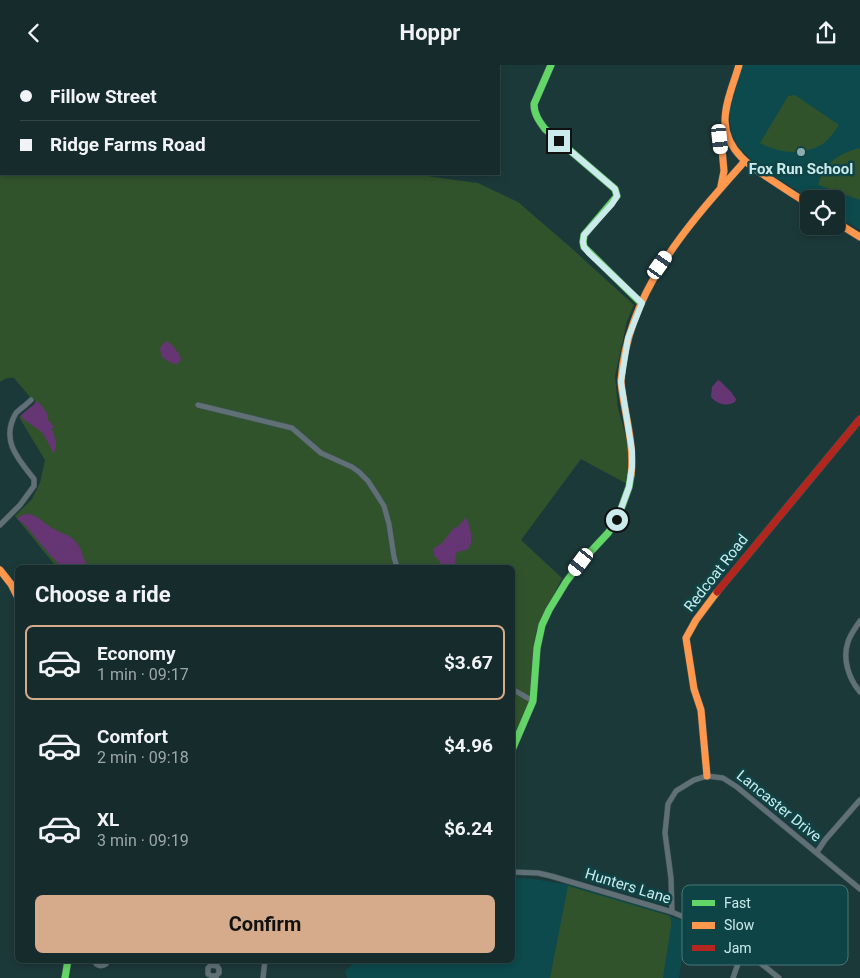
<!DOCTYPE html>
<html lang="en">
<head>
<meta charset="utf-8">
<style>
	body { margin:0; font-family:Roboto,sans-serif; background:#1e3334; color:#f1f3f6; height:100vh; display:flex; flex-direction:column; font-size:19px; white-space:nowrap }
	* { box-sizing:border-box; margin:0 }
	p { font-size:16px; color:#9da7a9 }
	.icon { flex:none; width:28px; height:28px; fill:none; stroke:currentColor; stroke-width:2; stroke-linecap:round; stroke-linejoin:round }
	.map { position:relative; flex:1; overflow:hidden }
	.side { position:absolute; left:15px; top:500px; width:500px; height:398px; display:flex; flex-direction:column; background:#152b2c; border-radius:8px; box-shadow:0 2px 8px #0003,0 0 0 1px #344748 }
	.side>* { flex:none }
	.banner { position:absolute; left:0px; top:0px; width:500px; height:110px; box-shadow:0 2px 8px #0003,0 0 0 1px #344748; display:grid; align-content:center; height:110px; padding:0 20px; background:#152b2c }
	.fabs { position:absolute; left:800px; top:125px; display:grid; gap:10px }
	.fabs a { display:grid; place-items:center; width:45px; height:45px; border-radius:8px; background:#152b2c; box-shadow:0 2px 8px #0003,0 0 0 1px #344748; font-size:25px }
	.end { position:absolute; width:22px; height:22px; margin:-11px; border:6px solid #caeaeb; background:#111; box-shadow:0 0 0 2px #111 }
	.from { border-radius:50% }
	.car { position:absolute; width:15px; height:30px; margin:-15px -8px; border-radius:6px; box-shadow:0 0 4px 1px #0007; background:linear-gradient(#fff 24%,#345 0 40%,#fff 0 76%,#345 0 86%,#fff 0) }
	.banner b { display:flex; align-items:center; gap:18px; height:48px; font-size:19px }
	.banner b+b { border-top:1px solid #344748 }
	.banner i { width:12px; height:12px; background:#f1f3f6 }
	ul { padding:0; list-style:none }
	li { display:flex; align-items:center; gap:15px; height:75px; margin:0 10px 8px; padding:0 10px; border:2px solid transparent; border-radius:8px }
	li div { flex:1 }
	li b { display:block; font-size:19px }
	li em { font-style:normal; font-weight:700 }
	li.active { border-color:#d6ab8b }
	li>.icon { width:45px; height:45px; stroke-width:1.5 }
	h2 { padding:0 20px; font-size:22px; line-height:60px }
	.primary-button { display:flex; gap:10px; margin-top:auto; padding:10px 20px }
	.primary-button a { flex:1; height:58px; border-radius:8px; background:#d6ab8b; color:#111; font-size:20px; font-weight:700; line-height:58px; text-align:center }
	header { display:flex; justify-content:space-between; align-items:center; height:65px; padding:0 20px; background:#152b2c; font-size:22px; font-weight:700 }
	.map>svg:first-child { display:block }
	.built { fill:#0c4a4d }
	.green { fill:#30532c }
	.water { fill:#663674 }
	.lines { fill:none; stroke-linecap:round; stroke-linejoin:round }
	.street-casing { stroke:#3e5657; stroke-width:6 }
	.fast-casing { stroke:#3e5657; stroke-width:8 }
	.slow-casing { stroke:#3e5657; stroke-width:8 }
	.jam-casing { stroke:#3e5657; stroke-width:8 }
	.street { stroke:#607076; stroke-width:5 }
	.fast { stroke:#63d668; stroke-width:7 }
	.slow { stroke:#ff974d; stroke-width:7 }
	.jam { stroke:#b3261e; stroke-width:7 }
	.route { stroke:#caeaeb; stroke-width:6 }
	.poi-dot { fill:#8dacad; stroke:#0f4447; stroke-width:2 }
	.labels { text-anchor:middle; dominant-baseline:central; stroke-width:5; stroke-linejoin:round; paint-order:stroke }
	.poi-label { font-size:15px; font-weight:bold; fill:#caeaeb; stroke:#0f4447 }
	.street-label { font-size:15px; fill:#caeaeb; stroke:#0f4447 }
	.key { fill:#0f4447; stroke:#477678; stroke-width:1 }
	.key-label { font-size:14px; fill:#caeaeb }
</style>
</head>
<body>
<header><svg class="icon" aria-label="back" viewBox="0 0 24 24"><path d="M15 5l-7 7 7 7"/></svg>Hoppr<svg class="icon" aria-label="share" viewBox="0 0 24 24"><path d="M12 15V3M7 8l5-5 5 5M5 13v7h14v-7"/></svg></header>
<div class="map">
<svg width="860" height="913" viewBox="0 0 860 913">
	<rect width="100%" height="100%" fill="#1c393a"/>
	<g class="built">
		<path d="M743,0H860V165L836,150V134H810L754,98L739,82L732,70L730,56V43Z"/>
		<path d="M513,813L534,814L569,820L655,845L688,858L679,913H347L345,906L357,895H512Z"/>
	</g>
	<g class="green">
		<path d="M0,9H1V109H419L433,112L478,118L518,137L569,181L634,240L627,256L615,311L618,343L626,372L628,388L627,419L581,394L521,475L562,513L536,567L532,626L528,640L513,673L512,502H60L54,499L15,451L32,434L40,418L45,395L19,352L34,341L35,335L30,332L14,313C8,312 5,313 0,317Z"/>
		<path d="M795,30L839,60C835,66 830,73 824,78C805,91 779,89 760,78L788,31Z"/>
		<path d="M860,83V135L818,120C823,98 840,88 860,83Z"/>
		<path d="M568,821L670,851L671,855V861L663,913H550Z"/>
	</g>
	<g class="water">
		<path d="M167,276C173,281 180,288 181,295L177,299L171,298L162,292L160,284L162,280Z"/>
		<path d="M718,315L720,316L731,327L736,334L735,337C726,342 717,339 711,332L712,322Z"/>
		<path d="M38,336L47,348L48,355L55,363H51C55,371 58,381 54,388L42,367L23,354L21,350Z"/>
		<path d="M28,449C37,450 41,456 49,461C65,472 76,468 83,491C85,495 86,498 86,502H62L50,490L24,459L17,454L22,450Z"/>
		<path d="M465,453L468,456C470,466 475,476 467,485C449,487 459,491 454,502H444L434,490L433,484L442,478L454,463L458,462Z"/>
	</g>
	<g class="lines">
		<defs>
			<g id="street">
				<path d="M198,340L292,363L321,388L352,402L359,407L368,416L379,433L384,441L389,459L394,492L397,502"/>
				<path d="M0,460L20,440L34,421V414C18,394 0,375 16,348C20,344 26,340 31,335"/>
				<path d="M860,556C856,562 850,570 848,577C842,594 849,614 860,627"/>
				<path d="M512,624L533,636"/>
				<path d="M817,787L825,775L860,735"/>
				<path d="M512,807L538,808L551,811L672,847L705,861L743,884L779,913"/>
				<path d="M672,847L671,813L665,768L668,739L676,726L694,715L707,711L723,713L737,722L860,824"/>
				<path d="M94,895C96,901 101,902 106,899L108,895"/>
				<path d="M216,911H212L208,909V903L211,900L217,901L219,904V908L216,911V913"/>
				<path d="M263,913L265,895"/>
				<path d="M733,913L743,884"/>
			</g>
			<g id="fast">
				<path d="M551,0L534,39C534,49 539,56 545,64L615,124L617,131L584,170L583,177L584,182L641,238"/>
				<path d="M512,685L533,636L537,583L542,560L549,545L566,517L581,497L608,468L617,455L629,422L631,410"/>
				<path d="M65,913L68,895"/>
			</g>
			<g id="slow">
				<path d="M739,0C734,18 725,37 725,56C726,86 751,102 773,116C785,124 797,132 809,139"/>
				<path d="M721,121L724,106L721,73L725,63"/>
				<path d="M836,157L860,172"/>
				<path d="M631,410C634,386 628,361 624,338C623,331 621,322 621,315C628,226 688,160 744,97"/>
				<path d="M0,505L11,519L18,533"/>
				<path d="M707,711L701,645L694,624L686,573L696,555L717,527"/>
			</g>
			<path id="jam" d="M717,527L860,354"/>
		</defs>
		<use href="#street" class="street-casing"/>
		<use href="#fast" class="fast-casing"/>
		<use href="#slow" class="slow-casing"/>
		<use href="#jam" class="jam-casing"/>
		<use href="#street" class="street"/>
		<use href="#fast" class="fast"/>
		<use href="#slow" class="slow"/>
		<use href="#jam" class="jam"/>
	</g>
	<g class="lines">
		<path class="route" d="M559,76L615,124L617,131L612,139L584,170L583,177L584,182L589,188L642,238L628,273L621,317L632,386V402L629,422L617,455"/>
	</g>
	<circle class="poi-dot" cx="801" cy="87" r="5"/>
	<g class="labels">
		<g class="poi-label">
			<text x="801" y="104">Fox Run School</text>
		</g>
		<g class="street-label">
			<text transform="translate(716 508) rotate(-52)">Redcoat Road</text>
			<text transform="translate(779 741) rotate(39)">Lancaster Drive</text>
			<text transform="translate(628 821) rotate(17)">Hunters Lane</text>
		</g>
	</g>
	<rect x="682" y="820" width="166" height="80" rx="8" class="key"/>
	<rect x="692" y="835" width="23" height="6" fill="#63d668"/>
	<rect x="692" y="857" width="23" height="7" fill="#ff974d"/>
	<rect x="692" y="880" width="23" height="6" fill="#b3261e"/>
	<g class="key-label">
		<text x="724" y="843">Fast</text>
		<text x="724" y="865">Slow</text>
		<text x="724" y="888">Jam</text>
	</g>
</svg>
<div class="fabs">
<a><svg class="icon" aria-label="locate" viewBox="0 0 24 24"><circle cx="12" cy="12" r="6"/><path d="M12 2v4M12 18v4M2 12h4M18 12h4"/></svg></a>
</div>
<i class="end from" style="left:617px;top:455px"></i>
<i class="end" style="left:559px;top:76px"></i>
<i class="car" style="left:720px;top:74px;rotate:174deg"></i>
<i class="car" style="left:660px;top:200px;rotate:35deg"></i>
<i class="car" style="left:581px;top:497px;rotate:217deg"></i>
<div class="banner">
<b><i class="from"></i>Fillow Street</b>
<b><i></i>Ridge Farms Road</b>
</div>
<section class="side">
<h2>Choose a ride</h2>
<ul>
<li class="active"><svg class="icon" aria-label="car" viewBox="0 0 24 24"><path d="M5 17H2v-5l4-1 3-4h7l3 4 3 1v5h-3M9 17h6M6 11h13"/><circle cx="7" cy="17" r="2"/><circle cx="17" cy="17" r="2"/></svg><div><b>Economy</b><p>1 min · 09:17</p></div><em>$3.67</em></li>
<li><svg class="icon" aria-label="car" viewBox="0 0 24 24"><path d="M5 17H2v-5l4-1 3-4h7l3 4 3 1v5h-3M9 17h6M6 11h13"/><circle cx="7" cy="17" r="2"/><circle cx="17" cy="17" r="2"/></svg><div><b>Comfort</b><p>2 min · 09:18</p></div><em>$4.96</em></li>
<li><svg class="icon" aria-label="car" viewBox="0 0 24 24"><path d="M5 17H2v-5l4-1 3-4h7l3 4 3 1v5h-3M9 17h6M6 11h13"/><circle cx="7" cy="17" r="2"/><circle cx="17" cy="17" r="2"/></svg><div><b>XL</b><p>3 min · 09:19</p></div><em>$6.24</em></li>
</ul>
<div class="primary-button"><a>Confirm</a></div>
</section>
</div>
</body>
</html>
